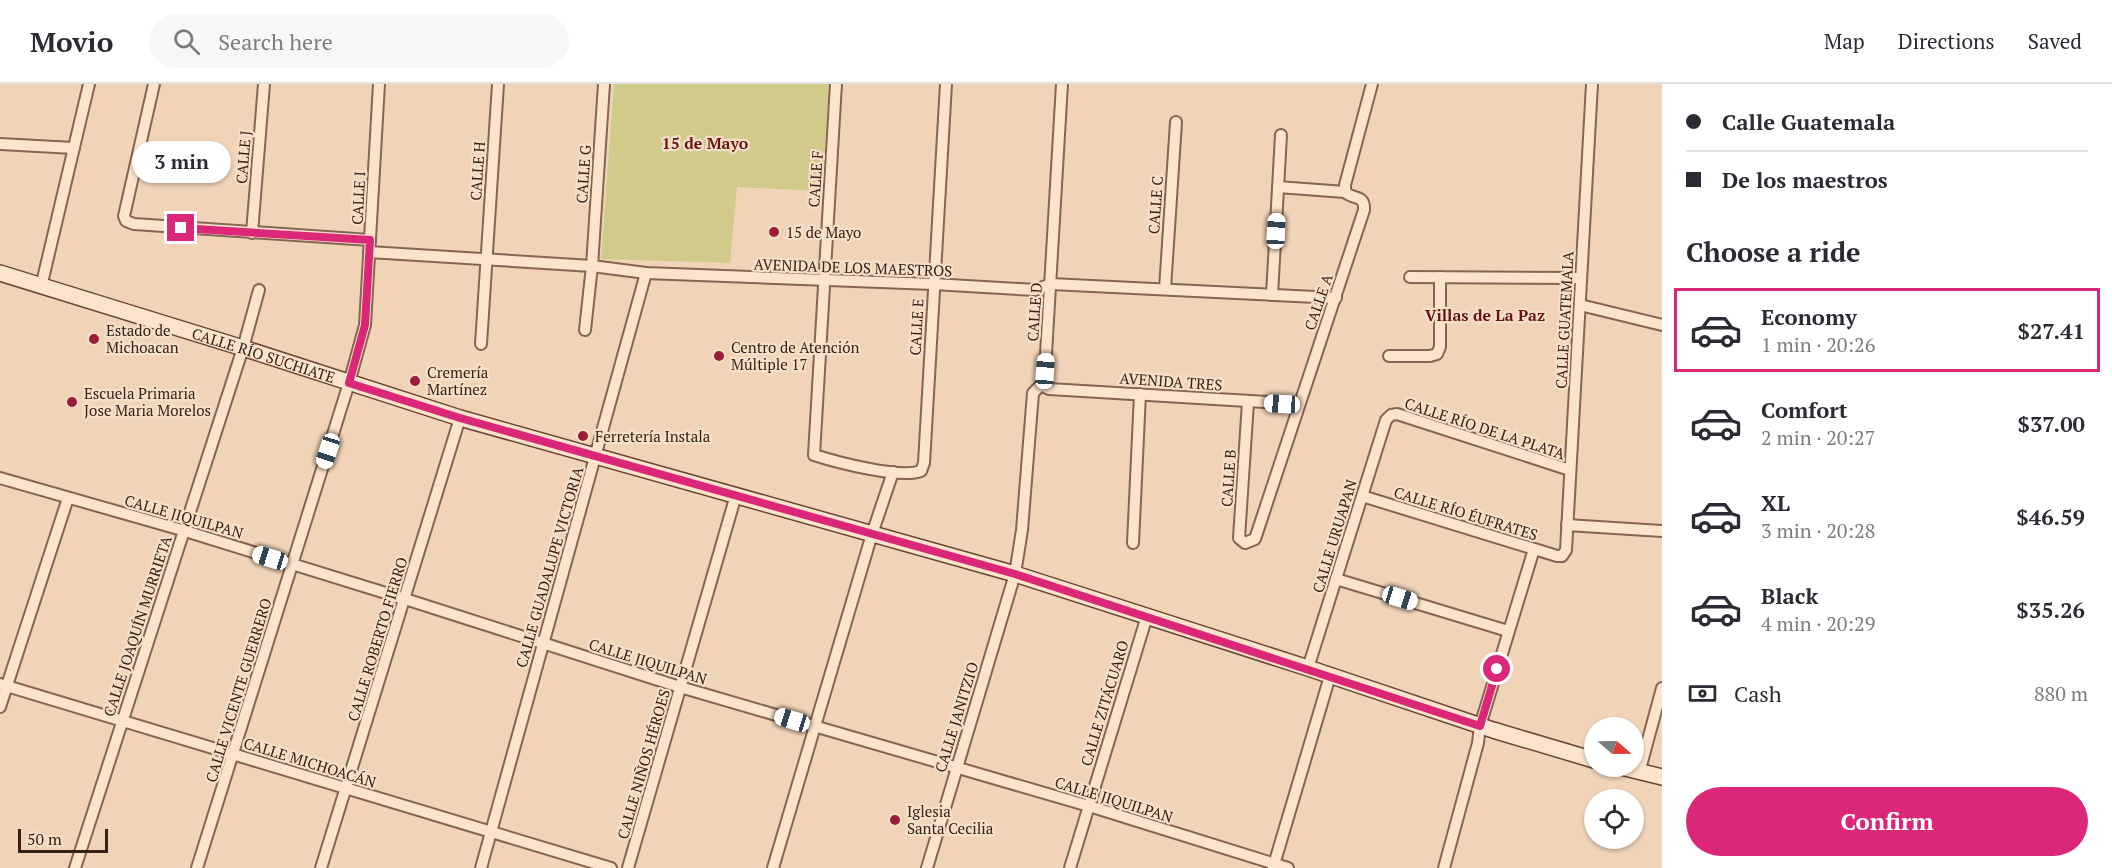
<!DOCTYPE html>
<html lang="en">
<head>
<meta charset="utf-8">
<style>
	body { margin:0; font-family:"PT Serif",serif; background:#f7f7f7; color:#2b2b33; height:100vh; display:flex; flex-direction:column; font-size:22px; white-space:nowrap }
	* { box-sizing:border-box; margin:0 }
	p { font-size:20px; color:#7c7c81 }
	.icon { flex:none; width:33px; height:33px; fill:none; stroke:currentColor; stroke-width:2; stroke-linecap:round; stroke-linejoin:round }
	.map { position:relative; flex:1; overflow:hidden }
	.panel { display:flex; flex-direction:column; background:#fff; width:450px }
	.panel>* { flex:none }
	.hud { display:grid; align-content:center; height:132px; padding:0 24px; background:#fff }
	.needle { width:39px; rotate:110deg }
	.tools { position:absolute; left:1584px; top:633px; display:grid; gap:12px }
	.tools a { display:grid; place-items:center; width:60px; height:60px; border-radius:50%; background:#fff; box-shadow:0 2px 4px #0004; font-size:30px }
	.scale { position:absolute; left:18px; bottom:15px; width:90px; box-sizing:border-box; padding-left:6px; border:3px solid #362119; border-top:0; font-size:16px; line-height:21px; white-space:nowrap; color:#362119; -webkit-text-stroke:4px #f8e0c8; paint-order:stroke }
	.end { position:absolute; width:27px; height:27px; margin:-14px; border:8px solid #db2777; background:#fff; box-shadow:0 0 0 3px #fff }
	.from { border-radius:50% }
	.bubble { position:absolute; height:42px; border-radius:21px; background:#fff; box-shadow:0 2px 4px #0004; font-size:20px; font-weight:800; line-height:42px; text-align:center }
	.car { position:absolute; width:18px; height:36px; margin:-18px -9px; border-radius:8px; box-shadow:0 0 4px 2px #0007; background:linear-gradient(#fff 24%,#345 0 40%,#fff 0 76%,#345 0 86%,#fff 0) }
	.hud b { display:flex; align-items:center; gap:21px; height:57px; font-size:22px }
	.hud b+b { border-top:2px solid #e1e1e2 }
	.hud i { width:15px; height:15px; background:#2b2b33 }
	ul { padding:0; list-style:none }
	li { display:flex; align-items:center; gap:18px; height:84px; margin:0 12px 9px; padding:0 12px; border:3px solid transparent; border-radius:0px }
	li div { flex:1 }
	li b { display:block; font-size:22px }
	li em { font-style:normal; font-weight:800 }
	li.current { border-color:#db2777 }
	li>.icon { width:54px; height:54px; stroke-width:1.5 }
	h2 { padding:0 24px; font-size:27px; line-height:72px }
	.pay { display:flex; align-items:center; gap:15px; height:66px; padding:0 24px; font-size:22px }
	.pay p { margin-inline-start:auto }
	.action { display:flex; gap:12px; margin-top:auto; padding:12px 24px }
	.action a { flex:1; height:69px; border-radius:36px; background:#db2777; color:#fff; font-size:24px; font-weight:800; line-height:69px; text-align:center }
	header { display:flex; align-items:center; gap:36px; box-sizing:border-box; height:84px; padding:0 30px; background:#fff; border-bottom:2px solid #e1e1e2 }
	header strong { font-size:28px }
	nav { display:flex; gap:33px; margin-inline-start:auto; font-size:21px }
	.search { width:420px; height:54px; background:#f7f7f7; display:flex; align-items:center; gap:15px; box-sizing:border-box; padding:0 21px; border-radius:33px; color:#7c7c81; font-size:22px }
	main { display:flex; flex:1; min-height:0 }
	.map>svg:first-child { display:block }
	.green { fill:#d0ca8b }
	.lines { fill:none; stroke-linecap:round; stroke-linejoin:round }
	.minor-casing { stroke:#886452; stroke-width:14 }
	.secondary-casing { stroke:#6a4535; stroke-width:18 }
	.minor { stroke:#fce3cb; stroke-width:10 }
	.secondary { stroke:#fce3cb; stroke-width:15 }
	.route { stroke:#db2777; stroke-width:8 }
	.poi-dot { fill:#9c1d38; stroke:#f8e0c8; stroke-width:2 }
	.labels { text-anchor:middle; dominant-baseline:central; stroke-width:4.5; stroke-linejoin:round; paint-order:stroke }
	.street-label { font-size:15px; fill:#362119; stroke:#f8e0c8 }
	.poi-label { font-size:15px; fill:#362119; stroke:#f8e0c8; text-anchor:start }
	.neighbourhood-label { font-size:16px; font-weight:bold; fill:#661514; stroke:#f8e0c8 }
</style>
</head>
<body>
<header>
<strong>Movio</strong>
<div class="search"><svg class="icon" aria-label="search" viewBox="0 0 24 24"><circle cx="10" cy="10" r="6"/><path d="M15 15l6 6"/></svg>Search here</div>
<nav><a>Map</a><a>Directions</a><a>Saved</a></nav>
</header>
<main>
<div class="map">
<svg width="1662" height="784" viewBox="0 0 1662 784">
	<rect width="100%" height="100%" fill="#f1d4b8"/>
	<path class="green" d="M614,0H829L822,107L737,103L730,179L601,175Z"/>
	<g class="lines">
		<defs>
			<g id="minor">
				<path d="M154,0L124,132L126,137L134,140L370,156"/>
				<path d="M836,0L814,371C836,378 900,395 921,387L924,379L946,0"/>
				<path d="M0,60L74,64"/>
				<path d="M1278,103L1345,108"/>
				<path d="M252,149L264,0"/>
				<path d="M369,168L592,182L646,189L933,200L1035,206L1051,200L1336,214"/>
				<path d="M1410,193L1581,194"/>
				<path d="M41,203L89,0"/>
				<path d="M1165,205L1176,38"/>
				<path d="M1272,211L1281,51"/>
				<path d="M1580,221L1662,241"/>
				<path d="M585,246L592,182L604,0"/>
				<path d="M481,260L498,0"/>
				<path d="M1389,272H1430L1437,270L1440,263V193"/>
				<path d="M1041,301L1049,305L1299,320"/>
				<path d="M1248,318L1239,454L1245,459L1255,455L1364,126C1365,110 1353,116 1345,108V101L1372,0"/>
				<path d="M0,394L182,446L405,515L680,603L1089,722L1288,784"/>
				<path d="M1362,412L1557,472H1562L1566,466L1592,0"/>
				<path d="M1567,441L1662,447"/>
				<path d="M1133,459L1140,310"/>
				<path d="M1336,495L1508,547"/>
				<path d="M1308,584L1386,336L1391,331L1397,330L1570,386"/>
				<path d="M0,600L611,784"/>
				<path d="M0,623L68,414"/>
				<path d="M1639,689L1662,604"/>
				<path d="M75,784L243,264L259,206"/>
				<path d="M197,784L349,299L365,241L379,0"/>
				<path d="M321,784L460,334"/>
				<path d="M481,784L646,189"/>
				<path d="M628,784L736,411"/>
				<path d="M773,784L872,450L893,388"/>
				<path d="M927,784L1015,490L1022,446L1033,309L1041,301L1045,287L1062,0"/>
				<path d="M1070,784L1147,532"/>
				<path d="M1273,784L1330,592"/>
				<path d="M1444,784L1478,659L1480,642L1534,465"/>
			</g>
			<g id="secondary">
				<path id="s1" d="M0,189L243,264L460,334L1015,490L1308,584L1493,646L1594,676"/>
				<path d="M1617,682L1662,693"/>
			</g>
		</defs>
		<use href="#minor" class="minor-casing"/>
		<use href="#secondary" class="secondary-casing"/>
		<use href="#minor" class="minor"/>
		<use href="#secondary" class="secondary"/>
	</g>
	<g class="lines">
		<path class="route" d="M181,144L370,156L365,241L349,299L460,334L1015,490L1480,642L1497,585"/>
	</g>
	<g class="poi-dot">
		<circle cx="774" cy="148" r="6"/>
		<circle cx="94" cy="255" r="6"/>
		<circle cx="719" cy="272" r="6"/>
		<circle cx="415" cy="297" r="6"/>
		<circle cx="72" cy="318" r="6"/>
		<circle cx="583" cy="352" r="6"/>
		<circle cx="895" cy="736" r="6"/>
	</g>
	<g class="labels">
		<g class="street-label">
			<text transform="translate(243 73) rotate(-85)">CALLE J</text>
			<text transform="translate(477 87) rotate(-86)">CALLE H</text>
			<text transform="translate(583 90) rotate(-86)">CALLE G</text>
			<text transform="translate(815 95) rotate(-86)">CALLE F</text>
			<text transform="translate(358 114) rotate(-87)">CALLE I</text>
			<text transform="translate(1155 121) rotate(-86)">CALLE C</text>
			<text transform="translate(853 183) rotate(2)">AVENIDA DE LOS MAESTROS</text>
			<text transform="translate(1318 218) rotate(-71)">CALLE A</text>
			<text transform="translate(1034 228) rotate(-86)">CALLE D</text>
			<text transform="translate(1564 236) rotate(-87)">CALLE GUATEMALA</text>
			<text transform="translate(916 243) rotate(-87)">CALLE E</text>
			<text stroke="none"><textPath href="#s1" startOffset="276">CALLE RÍO SUCHIATE</textPath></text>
			<text transform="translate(1171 297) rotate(4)">AVENIDA TRES</text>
			<text transform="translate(1485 344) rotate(18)">CALLE RÍO DE LA PLATA</text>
			<text transform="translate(1228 394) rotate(-86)">CALLE B</text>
			<text transform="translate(1466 429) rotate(17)">CALLE RÍO ÉUFRATES</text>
			<text transform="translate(184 432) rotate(16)">CALLE JIQUILPAN</text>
			<text transform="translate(1334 452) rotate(-73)">CALLE URUAPAN</text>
			<text transform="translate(549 483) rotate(-74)">CALLE GUADALUPE VICTORIA</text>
			<text transform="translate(137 542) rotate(-72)">CALLE JOAQUÍN MURRIETA</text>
			<text transform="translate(377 555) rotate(-73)">CALLE ROBERTO FIERRO</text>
			<text transform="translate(648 577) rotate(17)">CALLE JIQUILPAN</text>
			<text transform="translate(238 606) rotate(-73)">CALLE VICENTE GUERRERO</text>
			<text transform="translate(1104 619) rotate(-73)">CALLE ZITÁCUARO</text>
			<text transform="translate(956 633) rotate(-73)">CALLE JANITZIO</text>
			<text transform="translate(310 678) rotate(17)">CALLE MICHOACÁN</text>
			<text transform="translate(643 680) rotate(-74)">CALLE NIÑOS HÉROES</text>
			<text transform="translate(1114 715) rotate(17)">CALLE JIQUILPAN</text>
		</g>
		<g class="poi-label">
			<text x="786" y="148">15 de Mayo</text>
			<text x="106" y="246">Estado de<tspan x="106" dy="17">Michoacan</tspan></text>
			<text x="731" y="263">Centro de Atención<tspan x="731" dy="17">Múltiple 17</tspan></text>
			<text x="427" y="288">Cremería<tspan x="427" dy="17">Martínez</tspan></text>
			<text x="84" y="309">Escuela Primaria<tspan x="84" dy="17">Jose Maria Morelos</tspan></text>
			<text x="595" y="352">Ferretería Instala</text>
			<text x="907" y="727">Iglesia<tspan x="907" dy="17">Santa Cecilia</tspan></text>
		</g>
		<g class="neighbourhood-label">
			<text x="705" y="59">15 de Mayo</text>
			<text x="1485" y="231">Villas de La Paz</text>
		</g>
	</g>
</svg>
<div class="tools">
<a><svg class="needle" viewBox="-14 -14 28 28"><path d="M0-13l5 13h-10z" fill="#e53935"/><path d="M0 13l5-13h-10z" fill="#7c7c81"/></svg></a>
<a><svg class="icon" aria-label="locate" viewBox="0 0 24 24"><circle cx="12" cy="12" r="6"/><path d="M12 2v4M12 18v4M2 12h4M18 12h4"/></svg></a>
</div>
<div class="scale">50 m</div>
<i class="end from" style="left:1497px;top:585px"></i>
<i class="end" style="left:181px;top:144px"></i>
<div class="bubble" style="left:132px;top:57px;width:99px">3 min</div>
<i class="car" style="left:1276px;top:147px;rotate:3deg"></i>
<i class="car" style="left:1045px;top:287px;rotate:4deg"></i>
<i class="car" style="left:1282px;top:320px;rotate:273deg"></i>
<i class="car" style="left:328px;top:367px;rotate:198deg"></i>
<i class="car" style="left:270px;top:474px;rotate:287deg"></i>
<i class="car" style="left:1400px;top:514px;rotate:107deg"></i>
<i class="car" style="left:792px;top:636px;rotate:287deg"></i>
</div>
<section class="panel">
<div class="hud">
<b><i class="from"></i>Calle Guatemala</b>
<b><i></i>De los maestros</b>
</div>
<h2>Choose a ride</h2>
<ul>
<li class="current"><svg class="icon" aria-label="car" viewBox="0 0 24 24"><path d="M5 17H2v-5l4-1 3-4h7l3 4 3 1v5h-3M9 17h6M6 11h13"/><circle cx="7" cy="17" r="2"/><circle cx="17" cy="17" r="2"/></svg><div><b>Economy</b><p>1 min · 20:26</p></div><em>$27.41</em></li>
<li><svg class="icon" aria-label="car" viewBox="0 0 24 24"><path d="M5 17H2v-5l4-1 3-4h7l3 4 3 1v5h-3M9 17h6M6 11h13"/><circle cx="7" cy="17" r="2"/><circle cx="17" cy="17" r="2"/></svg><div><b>Comfort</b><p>2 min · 20:27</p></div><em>$37.00</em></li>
<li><svg class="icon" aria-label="car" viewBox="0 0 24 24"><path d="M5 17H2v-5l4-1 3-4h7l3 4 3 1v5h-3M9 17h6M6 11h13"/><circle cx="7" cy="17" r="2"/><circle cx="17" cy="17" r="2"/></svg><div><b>XL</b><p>3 min · 20:28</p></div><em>$46.59</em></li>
<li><svg class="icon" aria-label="car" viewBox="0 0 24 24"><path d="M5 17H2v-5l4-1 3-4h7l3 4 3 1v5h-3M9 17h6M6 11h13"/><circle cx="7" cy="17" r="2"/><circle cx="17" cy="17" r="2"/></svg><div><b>Black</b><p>4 min · 20:29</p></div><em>$35.26</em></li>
</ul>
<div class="pay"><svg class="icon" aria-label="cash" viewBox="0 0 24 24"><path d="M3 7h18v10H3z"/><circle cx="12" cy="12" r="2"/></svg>Cash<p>880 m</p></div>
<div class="action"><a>Confirm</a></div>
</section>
</main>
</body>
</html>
